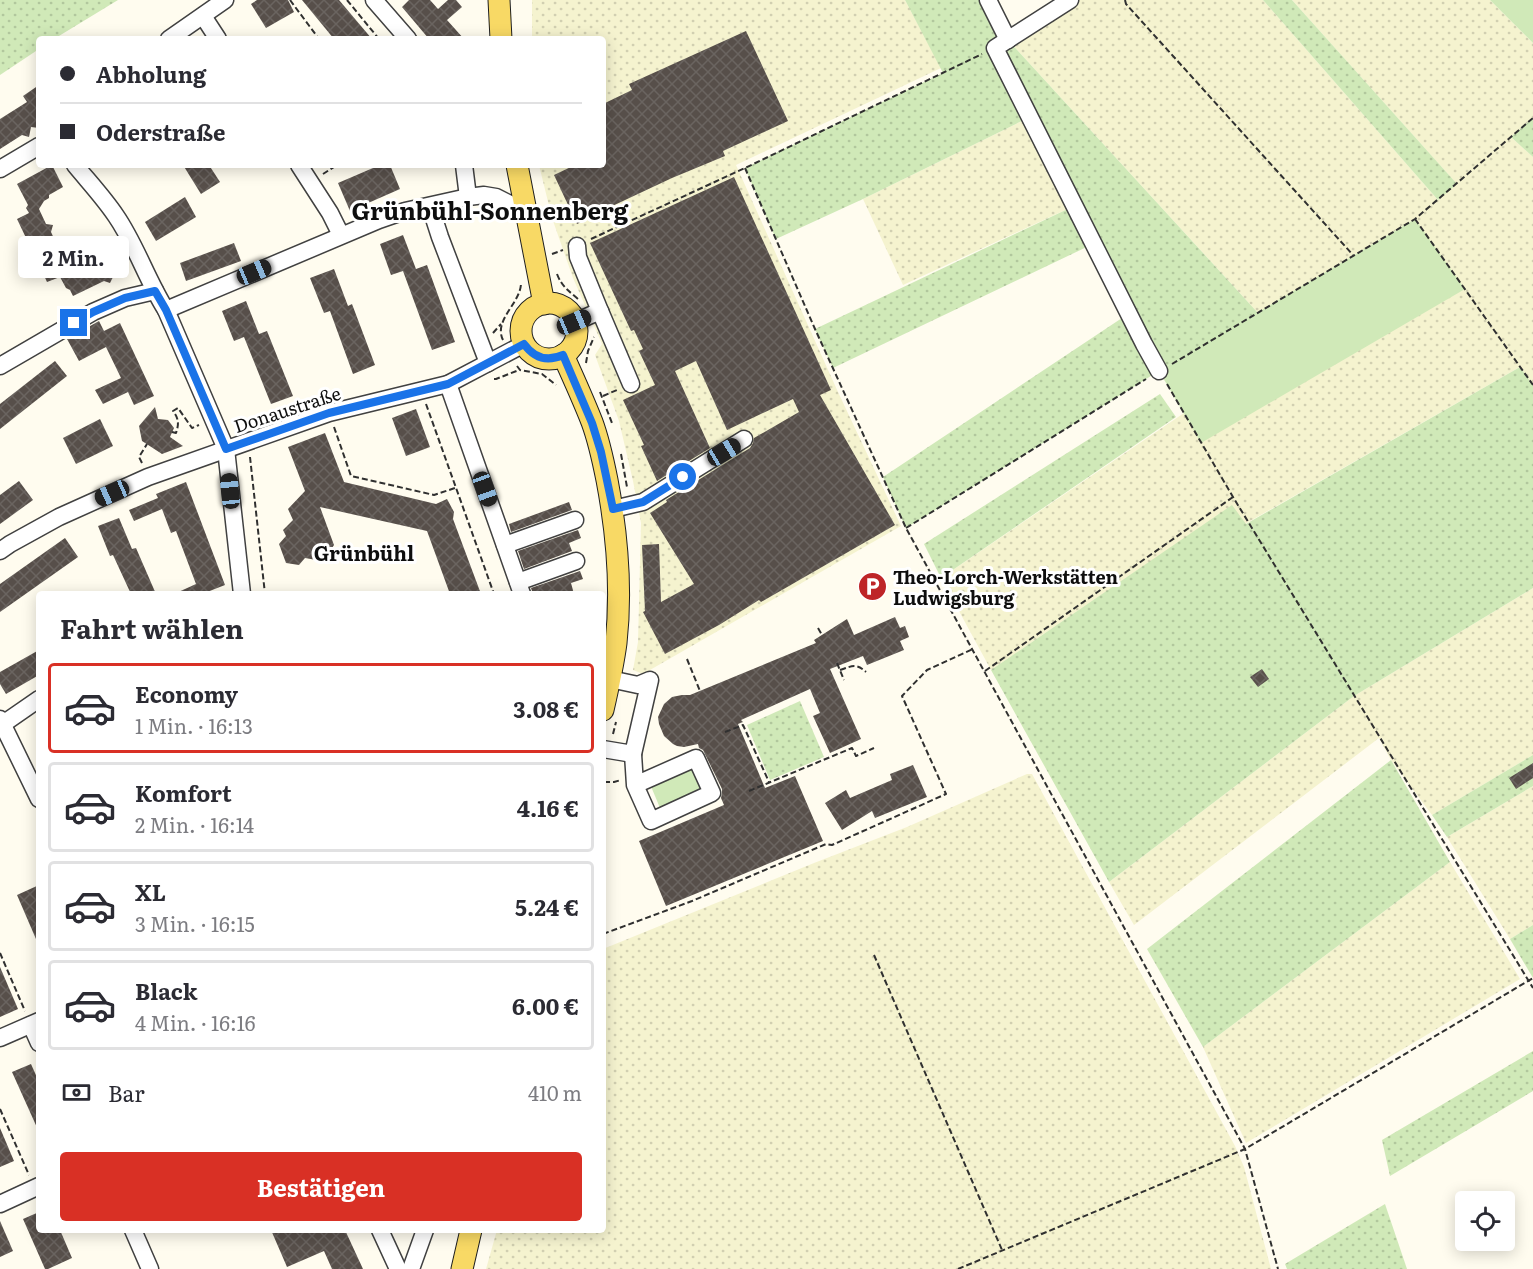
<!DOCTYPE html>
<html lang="de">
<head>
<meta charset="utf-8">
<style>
	body { margin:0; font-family:Literata,serif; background:#f2f2f3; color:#2b2b33; height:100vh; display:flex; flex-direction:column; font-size:22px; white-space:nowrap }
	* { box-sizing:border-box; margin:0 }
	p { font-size:20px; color:#7c7c81 }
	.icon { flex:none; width:33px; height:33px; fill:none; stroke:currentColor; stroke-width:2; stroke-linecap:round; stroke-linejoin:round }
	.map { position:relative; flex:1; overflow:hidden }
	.drawer { position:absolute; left:36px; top:591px; width:570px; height:642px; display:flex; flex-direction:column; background:#fff; border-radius:6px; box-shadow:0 3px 15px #0003 }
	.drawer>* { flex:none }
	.guide { position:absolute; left:36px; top:36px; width:570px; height:132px; border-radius:6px; box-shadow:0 3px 15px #0003; display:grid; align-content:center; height:132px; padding:0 24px; background:#fff }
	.fabs { position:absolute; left:1455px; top:1191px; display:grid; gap:12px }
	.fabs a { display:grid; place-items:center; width:60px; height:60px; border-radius:6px; background:#fff; box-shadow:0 3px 15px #0003; font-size:30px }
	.end { position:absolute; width:27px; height:27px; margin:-14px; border:8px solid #1a73e8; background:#fff; box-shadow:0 0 0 3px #fff }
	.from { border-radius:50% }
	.bubble { position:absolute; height:42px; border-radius:6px; background:#fff; box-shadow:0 3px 15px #0003; font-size:20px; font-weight:700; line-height:42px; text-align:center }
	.car { position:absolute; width:18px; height:36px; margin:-18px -9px; border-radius:8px; box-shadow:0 0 4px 2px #0007; background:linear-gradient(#222 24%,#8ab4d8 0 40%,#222 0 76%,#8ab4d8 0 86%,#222 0) }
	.guide b { display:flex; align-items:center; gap:21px; height:57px; font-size:22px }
	.guide b+b { border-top:2px solid #e1e1e2 }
	.guide i { width:15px; height:15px; background:#2b2b33 }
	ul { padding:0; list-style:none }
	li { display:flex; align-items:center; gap:18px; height:90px; margin:0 12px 9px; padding:0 12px; border:3px solid #e1e1e2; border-radius:6px }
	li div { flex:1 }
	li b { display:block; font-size:22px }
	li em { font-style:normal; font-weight:700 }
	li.selected { border-color:#d93025 }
	li>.icon { width:54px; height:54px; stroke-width:1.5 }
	h2 { padding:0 24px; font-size:27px; line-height:72px }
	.pay { display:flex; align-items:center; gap:15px; height:66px; padding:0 24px; font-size:22px }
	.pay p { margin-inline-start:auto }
	.button { display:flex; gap:12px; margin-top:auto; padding:12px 24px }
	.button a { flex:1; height:69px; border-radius:6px; background:#d93025; color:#fff; font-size:24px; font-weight:700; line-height:69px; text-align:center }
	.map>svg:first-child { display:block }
	.farmland { fill:url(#farmland-dots) }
	.grass { fill:#d0e9b8 }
	.park { fill:url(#park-dots) }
	.building { fill:url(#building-cross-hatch) }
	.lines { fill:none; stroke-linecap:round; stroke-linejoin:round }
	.minor-casing { stroke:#414141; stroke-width:19 }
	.major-casing { stroke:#1f1f1f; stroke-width:23 }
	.path { stroke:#303030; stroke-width:2; stroke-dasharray:6 3; stroke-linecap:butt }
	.minor { stroke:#fff; stroke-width:16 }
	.major { stroke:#f8d965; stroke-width:21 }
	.route { stroke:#1a73e8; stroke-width:8 }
	.labels { text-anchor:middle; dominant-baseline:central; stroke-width:6; stroke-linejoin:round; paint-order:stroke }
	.street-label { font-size:18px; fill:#0e0e0e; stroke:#fff }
	.poi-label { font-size:18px; font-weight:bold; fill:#0e0e0e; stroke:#fff; text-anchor:start }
	.neighbourhood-label { font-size:20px; font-weight:bold; fill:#0e0e0e; stroke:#fff }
	.district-label { font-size:24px; font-weight:bold; fill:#0e0e0e; stroke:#fff }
</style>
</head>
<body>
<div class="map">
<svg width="1533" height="1269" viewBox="0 0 1533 1269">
	<defs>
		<pattern id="farmland-dots" width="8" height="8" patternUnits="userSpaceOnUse" patternTransform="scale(1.5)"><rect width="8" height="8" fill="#f5f3cf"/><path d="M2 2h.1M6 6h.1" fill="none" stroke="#d1cfb1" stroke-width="1.8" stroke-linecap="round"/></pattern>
		<pattern id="park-dots" width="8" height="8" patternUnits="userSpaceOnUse" patternTransform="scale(1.5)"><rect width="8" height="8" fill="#d0e9b8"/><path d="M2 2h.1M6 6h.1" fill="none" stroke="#b1c79d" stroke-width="1.8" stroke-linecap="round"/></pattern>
		<pattern id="building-cross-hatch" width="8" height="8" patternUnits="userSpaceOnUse" patternTransform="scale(1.5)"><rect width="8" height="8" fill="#574f4a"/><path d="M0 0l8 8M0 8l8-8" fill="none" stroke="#6a6460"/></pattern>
	</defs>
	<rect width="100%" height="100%" fill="#fffcef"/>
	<g class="farmland">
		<path d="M532,0H905L941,68L736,165L838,392L901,526L643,674L633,670L638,642L641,523L633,481L619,421L595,355L602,344L573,278L552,218L539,165H603V39H532Z"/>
		<path d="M1070,0H1263L1438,200L1456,183L1292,0H1490L1533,43V118L1511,137L1533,157V385L1520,367L1245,524L1232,506L991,670L941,578L1184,413L1202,442L1415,219L1258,313L1008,40Z"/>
		<path d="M1030,117L1074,206L903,285L863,199Z"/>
		<path d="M1533,588V755L1432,815L1391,760L1379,738L1134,925L1109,882L1354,696Z"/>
		<path d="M1027,774H1032L1235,1146L1244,1167L1271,1269H486L497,1230H603V949L814,863L907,827Z"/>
		<path d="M1533,786V925L1510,939L1447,837Z"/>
		<path d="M1450,862L1520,979L1246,1143L1203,1047Z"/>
	</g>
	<g class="grass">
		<path d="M1490,0H1533V43Z"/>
		<path d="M1415,219L1465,289L1201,443L1159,371Z"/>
		<path d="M692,766L702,789L660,808L650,784Z"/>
	</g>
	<g class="park">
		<path d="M0,0H118L54,39H39V49L0,75Z"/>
		<path d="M905,0H988L1008,40L1258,313L1159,371L906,528L883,477L1128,314L1093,244L833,368L815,329L1074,206L1030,117L863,199L776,239L745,168L943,73Z"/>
		<path d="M1263,0H1292L1457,184L1438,200Z"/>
		<path d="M1533,118V157L1511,137Z"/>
		<path d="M1520,367L1533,385V588L1354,696L1109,882L991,670L1232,505L1246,524Z"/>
		<path d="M1160,394L1176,417L941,578L924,544Z"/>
		<path d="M800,701L824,757L770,780L747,725Z"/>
		<path d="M1533,755V786L1447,837L1432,815Z"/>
		<path d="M1391,760L1450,862L1203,1047L1147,949Z"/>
		<path d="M1533,925V978L1510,939Z"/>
		<path d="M1533,1051V1091L1390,1176L1382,1140Z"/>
		<path d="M1385,1204L1407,1269H1287L1285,1264Z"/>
	</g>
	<g class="building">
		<path d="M257,0H288L294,12L266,28L251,4Z"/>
		<path d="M302,0H339L372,39H334Z"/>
		<path d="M409,0H430L438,9L448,0H456L462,7L447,20L464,39H429L402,7Z"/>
		<path d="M746,31L788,121L723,151L725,156L672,178L591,216L592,217L577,224L554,175L575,165H603V104L632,90L629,84Z"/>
		<path d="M39,85V128L31,127L29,137L22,135L0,149V119L27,102L23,96Z"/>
		<path d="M52,165L63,187L49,195V198L44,201L39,209L46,224L53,225L51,232L59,249L58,250L68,270L115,248L126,268L114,275L110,283L104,281L73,296L70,290L66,288L60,277L47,282L17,219L29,213L26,208L28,205L17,184Z"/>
		<path d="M183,165H209L220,182L201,194Z"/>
		<path d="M380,165H390L400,189L350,211L338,183Z"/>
		<path d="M734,177L831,390L820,395L895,525L761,602L759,600L719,625L665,654L643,612L645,611L642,545L659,544L661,602L694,584L650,513L667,502L666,500L750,448L753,443L754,438L799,412L793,399L727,430L696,361L675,371L710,448L657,481L641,446L644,445L623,400L655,385L639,351L643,349L634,330L631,331L590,243Z"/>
		<path d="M185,197L196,217L156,241L145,222Z"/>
		<path d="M403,235L416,269L427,265L455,342L432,350L403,271L391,275L380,244Z"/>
		<path d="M234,243L241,261L186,281L180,263Z"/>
		<path d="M334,269L348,306L352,304L375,365L353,374L330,311L324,313L310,278Z"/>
		<path d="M246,301L259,334L267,331L293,396L271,404L244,337L234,341L222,311Z"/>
		<path d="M99,321L104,331L120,323L154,396L134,405L128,392L103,404L95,390L121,378L106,347L79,361L67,339Z"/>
		<path d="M55,361L67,376L0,429V404Z"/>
		<path d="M155,407L158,419L168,420L174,428L170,437L183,446L162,454L142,441L139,426Z"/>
		<path d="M416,409L430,447L406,456L392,418Z"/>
		<path d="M100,419L113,446L76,464L63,438Z"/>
		<path d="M325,433L344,482L436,504L447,499L454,512L453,519L481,594H450L427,531L320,507L334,545L332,548L334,555L333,563L305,558L299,565L286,563L279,544L286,536L283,530L293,520L288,509L305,491L288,447Z"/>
		<path d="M19,481L33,500L0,524V495Z"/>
		<path d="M186,482L225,585L202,594H174L196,584L176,531L171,533L162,509L134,521L129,510L158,498L156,494Z"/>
		<path d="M569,502L572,510L511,532L509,524Z"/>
		<path d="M119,518L132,549L136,548L156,594H131L113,555L110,556L98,526Z"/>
		<path d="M578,530L581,538L569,543L572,551L524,569L518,551Z"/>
		<path d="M65,538L78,557L0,612V584Z"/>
		<path d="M580,571L583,579L571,583L574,594H533L531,588Z"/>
		<path d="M895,617L900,628L905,626L909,637L900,641L904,650L867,665L863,656L830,669L861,739L830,753L813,716L820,713L810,689L741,720L743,722L738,724L765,788L795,776L823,841L666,906L639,841L724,805L721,798L722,793V789L703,750L699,748L698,744L684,747L677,746L673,744L664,736L659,724L658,717L664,704L672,697L682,695H690L816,643L814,640L847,619L854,635Z"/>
		<path d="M39,650V675L6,694L0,684V672Z"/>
		<path d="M1262,669L1269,679L1258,687L1250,677Z"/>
		<path d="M1533,763V778L1516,789L1509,778Z"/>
		<path d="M913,765L927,797L875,818L872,811L842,830L825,803L846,790L850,798L892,780L890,774Z"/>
		<path d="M39,885V946L17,895Z"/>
		<path d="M0,967L18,1009L0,1017Z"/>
		<path d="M31,1064L39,1082V1132L12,1072Z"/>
		<path d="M0,1128L14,1161L0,1167Z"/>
		<path d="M39,1212V1230H60L72,1258L48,1269H45L23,1219Z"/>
		<path d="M0,1221L13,1251L0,1257Z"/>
		<path d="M271,1230H345L363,1269H332L324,1251L287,1267Z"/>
	</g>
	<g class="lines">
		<defs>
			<g id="minor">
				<path d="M374,0L408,39"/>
				<path d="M988,0L1008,40"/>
				<path d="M1070,0L995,48L1144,344L1159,371"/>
				<path d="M203,16L218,39"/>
				<path d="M169,39L225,0"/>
				<path d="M75,165C89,182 104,198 116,216C136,245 147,280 166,310L379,220L405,211L468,197L484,195L496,197L526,212"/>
				<path d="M299,165L330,213L341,235"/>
				<path d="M464,165L468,197"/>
				<path d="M0,169L39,146"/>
				<path d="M430,206L440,237L488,363"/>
				<path d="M577,246L578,257L600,311"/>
				<path d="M166,310L226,449L242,594"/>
				<path d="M575,322L600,311L631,384"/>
				<path d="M0,366L93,312L125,298L155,291"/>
				<path d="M448,384L522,594"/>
				<path d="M613,509L643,502L744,439"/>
				<path d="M505,545L575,520"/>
				<path d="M0,551L10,544L59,517L148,477L329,413L448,384L524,344"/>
				<path d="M518,582L576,561"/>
				<path d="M0,719L39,799"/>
				<path d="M3,724L39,699"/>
				<path d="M603,749L633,754L650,680L638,685L610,679"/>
				<path d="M633,754L635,785L651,821L712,793L696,758L635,785"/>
				<path d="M31,1025L39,1043"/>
				<path d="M0,1038L39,1021"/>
				<path d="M0,1204L39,1186"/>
				<path d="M133,1230L150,1269"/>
				<path d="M380,1230L398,1269"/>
				<path d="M411,1269L425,1230"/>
			</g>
			<g id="major">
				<path d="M499,0L501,39"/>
				<path d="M517,165L544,304"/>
				<circle cx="549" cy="331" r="28"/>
				<path d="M563,355C573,377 583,399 592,422C599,441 603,460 607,480C617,533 622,589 616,643C613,666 608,688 603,710"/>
				<path d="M462,1269L471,1230"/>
			</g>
		</defs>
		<use href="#minor" class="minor-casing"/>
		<use href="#major" class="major-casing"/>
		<g class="path">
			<path d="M290,0L319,39"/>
			<path d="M347,0L379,39"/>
			<path d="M1125,0L1126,4L1353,255"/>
			<path d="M745,168L815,329L906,528L1245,1149L1278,1269"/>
			<path d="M323,174L337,165"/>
			<path d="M1415,219L1533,385"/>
			<path d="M591,239L745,168L982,54"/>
			<path d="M552,254L563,250"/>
			<path d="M557,274C562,287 569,291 578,299"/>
			<path d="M493,333L501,324"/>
			<path d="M503,340C493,320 521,303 521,283"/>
			<path d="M586,363L588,351L594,337"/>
			<path d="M1172,364L1415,219L1533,118"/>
			<path d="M517,366L520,370L542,374L556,385"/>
			<path d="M494,379H496L519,370"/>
			<path d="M1167,384L1233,497L1533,988"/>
			<path d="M600,392L612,423"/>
			<path d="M603,396L617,390"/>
			<path d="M426,404L494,594"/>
			<path d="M242,419L244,428"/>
			<path d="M334,427L351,476L434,495L455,488"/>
			<path d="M172,432L176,433C179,424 179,419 173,411L178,408L192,428L199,425"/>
			<path d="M621,454L627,487"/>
			<path d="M250,457L265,594"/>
			<path d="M142,463L139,457L147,444"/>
			<path d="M906,528L1146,379"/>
			<path d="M818,628L822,635"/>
			<path d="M687,659L700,691"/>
			<path d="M837,663L844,680"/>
			<path d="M840,670C852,666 856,663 866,672"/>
			<path d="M985,671L1233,497"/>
			<path d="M725,732L743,725L769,782"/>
			<path d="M613,734L616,722"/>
			<path d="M604,782H614L621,780"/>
			<path d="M603,784L605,766"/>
			<path d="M749,791L852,748L856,756L874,748"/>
			<path d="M603,934L692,901L826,844L832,845L946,794L902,696L927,670L973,649"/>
			<path d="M0,953L25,1011"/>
			<path d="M874,955L1002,1250"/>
			<path d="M0,1109L29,1175"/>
			<path d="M958,1269L1245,1149L1533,978"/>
		</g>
		<use href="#minor" class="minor"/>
		<use href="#major" class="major"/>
	</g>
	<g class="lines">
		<path class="route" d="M74,323L93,312L125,298L155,291L166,310L226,449L329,413L448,384L524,344C534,358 547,362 563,355L592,423L601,452L613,509L643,502L683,477"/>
	</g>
	<defs>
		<symbol id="parking-disc" viewBox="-11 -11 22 22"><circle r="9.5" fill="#be2528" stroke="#fff"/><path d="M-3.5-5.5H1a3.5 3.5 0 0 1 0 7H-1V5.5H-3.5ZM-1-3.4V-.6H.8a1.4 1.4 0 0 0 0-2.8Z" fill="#fff"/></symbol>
	</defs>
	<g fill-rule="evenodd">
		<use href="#parking-disc" x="856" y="570" width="33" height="33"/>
	</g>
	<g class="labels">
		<g class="street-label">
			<text transform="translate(287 409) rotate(-18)">Donaustraße</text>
		</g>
		<g class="poi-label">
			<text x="893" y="576">Theo-Lorch-Werkstätten<tspan x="893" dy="21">Ludwigsburg</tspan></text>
		</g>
		<g class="neighbourhood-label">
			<text x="364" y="552">Grünbühl</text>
		</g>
		<g class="district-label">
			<text x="490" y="209">Grünbühl-Sonnenberg</text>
		</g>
	</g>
</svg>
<div class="fabs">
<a><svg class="icon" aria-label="locate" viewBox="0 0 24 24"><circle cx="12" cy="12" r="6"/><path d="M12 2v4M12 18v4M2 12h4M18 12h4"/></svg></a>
</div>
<i class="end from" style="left:683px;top:477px"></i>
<i class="end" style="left:74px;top:323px"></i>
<div class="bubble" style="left:18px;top:236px;width:111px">2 Min.</div>
<i class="car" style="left:254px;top:272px;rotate:67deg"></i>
<i class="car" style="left:574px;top:322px;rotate:67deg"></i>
<i class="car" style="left:724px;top:452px;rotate:59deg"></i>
<i class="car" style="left:485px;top:489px;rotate:160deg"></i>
<i class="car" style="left:230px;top:491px;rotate:354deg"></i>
<i class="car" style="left:112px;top:493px;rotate:246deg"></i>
<div class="guide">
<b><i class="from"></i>Abholung</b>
<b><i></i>Oderstraße</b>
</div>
<section class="drawer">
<h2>Fahrt wählen</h2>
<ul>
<li class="selected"><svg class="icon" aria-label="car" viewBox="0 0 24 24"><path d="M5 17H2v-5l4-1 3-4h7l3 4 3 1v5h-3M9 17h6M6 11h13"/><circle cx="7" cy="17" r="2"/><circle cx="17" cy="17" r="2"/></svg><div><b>Economy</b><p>1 Min. · 16:13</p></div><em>3.08 €</em></li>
<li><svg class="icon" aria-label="car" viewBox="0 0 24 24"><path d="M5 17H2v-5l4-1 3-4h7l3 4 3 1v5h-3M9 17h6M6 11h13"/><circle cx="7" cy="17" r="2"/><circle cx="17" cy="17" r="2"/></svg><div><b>Komfort</b><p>2 Min. · 16:14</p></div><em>4.16 €</em></li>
<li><svg class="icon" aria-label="car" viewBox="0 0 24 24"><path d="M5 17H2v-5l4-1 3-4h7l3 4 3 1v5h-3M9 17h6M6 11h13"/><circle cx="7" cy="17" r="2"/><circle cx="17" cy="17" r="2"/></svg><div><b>XL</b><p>3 Min. · 16:15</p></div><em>5.24 €</em></li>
<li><svg class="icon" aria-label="car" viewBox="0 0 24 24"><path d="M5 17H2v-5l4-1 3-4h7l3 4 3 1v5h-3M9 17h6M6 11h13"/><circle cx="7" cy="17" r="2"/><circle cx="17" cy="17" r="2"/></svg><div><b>Black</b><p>4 Min. · 16:16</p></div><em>6.00 €</em></li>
</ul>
<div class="pay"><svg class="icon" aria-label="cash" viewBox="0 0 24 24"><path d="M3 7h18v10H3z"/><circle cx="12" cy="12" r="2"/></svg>Bar<p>410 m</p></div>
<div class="button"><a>Bestätigen</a></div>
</section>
</div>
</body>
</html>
